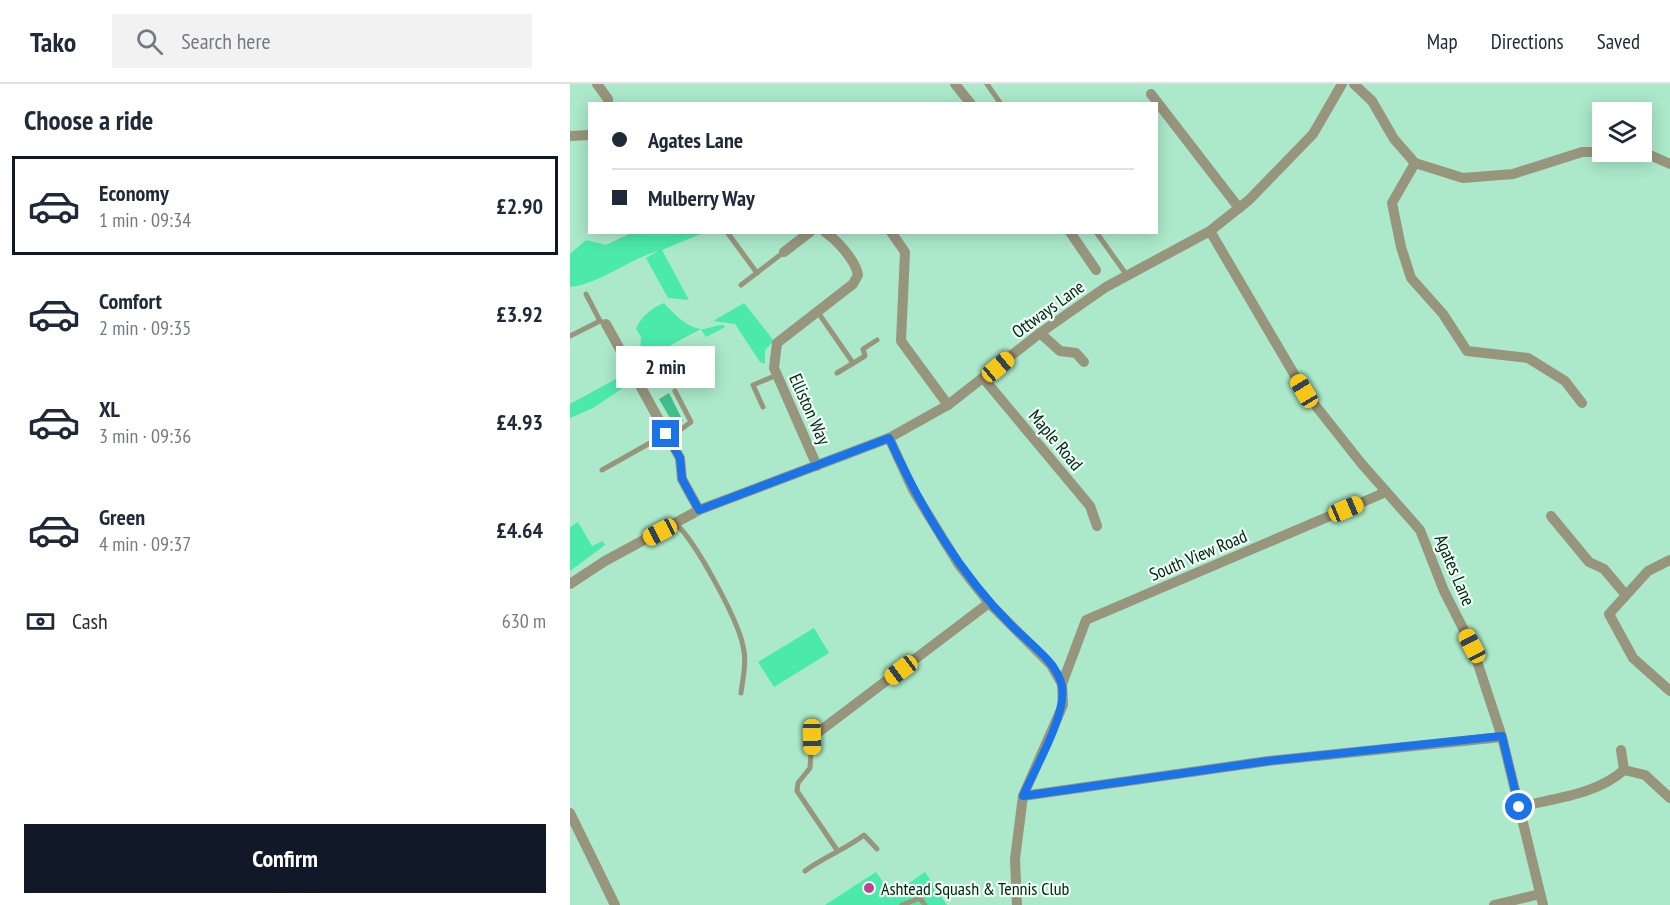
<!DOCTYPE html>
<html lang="en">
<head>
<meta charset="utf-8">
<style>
	body { margin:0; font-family:"PT Sans Narrow",sans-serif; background:#f2f2f3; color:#1f2937; height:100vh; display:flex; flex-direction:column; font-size:22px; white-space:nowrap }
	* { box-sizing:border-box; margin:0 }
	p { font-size:20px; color:#747a83 }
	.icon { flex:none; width:33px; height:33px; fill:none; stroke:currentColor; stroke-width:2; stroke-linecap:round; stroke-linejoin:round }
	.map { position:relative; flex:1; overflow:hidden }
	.drawer { display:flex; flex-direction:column; background:#fff; width:570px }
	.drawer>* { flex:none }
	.banner { position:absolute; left:18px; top:18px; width:570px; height:132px; border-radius:0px; box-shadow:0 3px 15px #0003; display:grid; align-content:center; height:132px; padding:0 24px; background:#fff }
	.tools { position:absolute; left:1022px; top:18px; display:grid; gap:12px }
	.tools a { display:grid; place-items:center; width:60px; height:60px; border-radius:0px; background:#fff; box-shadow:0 3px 15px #0003; font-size:30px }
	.end { position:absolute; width:27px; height:27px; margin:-14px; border:8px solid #1a73e8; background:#fff; box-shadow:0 0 0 3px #fff }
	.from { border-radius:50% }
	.bubble { position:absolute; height:42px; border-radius:0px; background:#fff; box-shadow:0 3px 15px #0003; font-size:20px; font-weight:800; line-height:42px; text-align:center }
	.car { position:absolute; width:18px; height:36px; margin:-18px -9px; border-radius:8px; box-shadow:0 0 4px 2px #0007; background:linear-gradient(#f5c518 24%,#345 0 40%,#f5c518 0 76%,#345 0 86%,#f5c518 0) }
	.banner b { display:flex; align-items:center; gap:21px; height:57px; font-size:22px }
	.banner b+b { border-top:2px solid #e0e1e3 }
	.banner i { width:15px; height:15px; background:#1f2937 }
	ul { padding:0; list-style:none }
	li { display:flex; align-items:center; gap:18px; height:99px; margin:0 12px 9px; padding:0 12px; border:3px solid transparent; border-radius:0px }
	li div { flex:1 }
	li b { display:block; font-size:22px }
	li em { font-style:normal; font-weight:800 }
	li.on { border-color:#111827 }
	li>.icon { width:54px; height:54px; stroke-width:1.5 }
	h2 { padding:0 24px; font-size:27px; line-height:72px }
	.pay { display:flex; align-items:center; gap:15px; height:66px; padding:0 24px; font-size:22px }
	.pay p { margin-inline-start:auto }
	.cta { display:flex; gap:12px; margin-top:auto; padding:12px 24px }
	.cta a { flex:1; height:69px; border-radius:0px; background:#111827; color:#fff; font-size:24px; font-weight:800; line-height:69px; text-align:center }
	header { display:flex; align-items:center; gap:36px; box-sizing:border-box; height:84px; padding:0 30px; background:#fff; border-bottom:2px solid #e0e1e3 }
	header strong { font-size:28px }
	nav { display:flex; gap:33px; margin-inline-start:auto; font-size:21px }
	.search { width:420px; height:54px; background:#f2f2f3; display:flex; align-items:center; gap:15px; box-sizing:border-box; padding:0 21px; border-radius:0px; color:#747a83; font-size:22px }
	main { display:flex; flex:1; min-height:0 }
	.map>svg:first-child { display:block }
	.green { fill:#4be9aa }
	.building { fill:#42be8b }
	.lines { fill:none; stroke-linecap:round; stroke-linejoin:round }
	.lane { stroke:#98957d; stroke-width:5 }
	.street { stroke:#98957d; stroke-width:10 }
	.route { stroke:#1a73e8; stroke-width:8 }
	.poi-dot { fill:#bc4396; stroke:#edfff5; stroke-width:2 }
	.labels { text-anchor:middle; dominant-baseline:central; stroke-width:4.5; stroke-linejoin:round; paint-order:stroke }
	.street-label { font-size:18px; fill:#061e14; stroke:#edfff5 }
	.poi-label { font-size:18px; fill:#061e14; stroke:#edfff5; text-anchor:start }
</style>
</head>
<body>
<header>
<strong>Tako</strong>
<div class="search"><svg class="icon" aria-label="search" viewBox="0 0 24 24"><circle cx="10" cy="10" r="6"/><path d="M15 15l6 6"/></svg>Search here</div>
<nav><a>Map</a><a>Directions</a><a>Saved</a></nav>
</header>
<main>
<section class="drawer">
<h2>Choose a ride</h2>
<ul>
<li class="on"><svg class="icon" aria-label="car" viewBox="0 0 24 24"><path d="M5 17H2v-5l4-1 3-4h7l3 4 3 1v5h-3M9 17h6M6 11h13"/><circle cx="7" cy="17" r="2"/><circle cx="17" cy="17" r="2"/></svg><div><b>Economy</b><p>1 min · 09:34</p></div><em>£2.90</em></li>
<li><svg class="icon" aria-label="car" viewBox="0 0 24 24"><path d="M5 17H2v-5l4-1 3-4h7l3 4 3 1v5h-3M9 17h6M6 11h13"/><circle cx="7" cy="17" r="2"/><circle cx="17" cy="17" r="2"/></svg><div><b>Comfort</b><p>2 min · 09:35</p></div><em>£3.92</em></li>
<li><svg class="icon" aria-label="car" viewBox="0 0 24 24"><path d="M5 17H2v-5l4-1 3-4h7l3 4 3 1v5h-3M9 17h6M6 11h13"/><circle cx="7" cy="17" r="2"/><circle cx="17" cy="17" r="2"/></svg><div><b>XL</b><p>3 min · 09:36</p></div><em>£4.93</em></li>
<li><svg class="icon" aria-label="car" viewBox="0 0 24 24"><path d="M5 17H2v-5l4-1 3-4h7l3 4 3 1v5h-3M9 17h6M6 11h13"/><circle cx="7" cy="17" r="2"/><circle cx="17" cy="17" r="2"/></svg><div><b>Green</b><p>4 min · 09:37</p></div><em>£4.64</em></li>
</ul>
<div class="pay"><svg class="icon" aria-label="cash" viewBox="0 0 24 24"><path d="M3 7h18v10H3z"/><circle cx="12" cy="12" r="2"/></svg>Cash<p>630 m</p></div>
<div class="cta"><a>Confirm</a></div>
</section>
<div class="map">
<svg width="1100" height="821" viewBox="0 0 1100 821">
	<rect width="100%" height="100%" fill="#abe9ca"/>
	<g class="green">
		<path d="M63,148L133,149L92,166L119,216L98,214L76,174L88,167C57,176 32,199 0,203V170L16,156L36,161Z"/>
		<path d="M94,219C103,229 119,246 134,245C140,244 146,241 153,241L155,243L136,253L131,245L69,278L71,253L66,245C71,232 82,224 94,219Z"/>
		<path d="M174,219L204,257L195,266V280L190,278L165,240L143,237Z"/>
		<path d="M55,290L59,300L23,324L0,334V320Z"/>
		<path d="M8,438L22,462L33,457L35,461L0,487V443Z"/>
		<path d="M244,544L259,569L204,603L188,578Z"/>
		<path d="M306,788L322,811L355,788L377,821H255Z"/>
	</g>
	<path class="building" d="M99,309L113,337L104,341L89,315Z"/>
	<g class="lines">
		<g class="lane">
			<path d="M417,0L431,20"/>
			<path d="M157,148L187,189"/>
			<path d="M526,148L556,190"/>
			<path d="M171,201L214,168"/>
			<path d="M16,210L30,237"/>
			<path d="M247,227L283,279"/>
			<path d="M0,252L30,237L36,240"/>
			<path d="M267,289L295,272L293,265L307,256"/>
			<path d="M193,323L183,301L207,291"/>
			<path d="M99,354L121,338L105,307"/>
			<path d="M32,386L96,350"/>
			<path d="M105,439C125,456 168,536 173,562C177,577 173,593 171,609"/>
			<path d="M242,653L240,684L228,699L227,707L267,766"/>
			<path d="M235,787C254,773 276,765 294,751L307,765"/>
			<path d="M332,821L350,814L355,821"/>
		</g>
		<g class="street">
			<path d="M27,0L38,15V20"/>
			<path d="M385,0L401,20"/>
			<path d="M784,0L802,17L824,55L845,79L893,94L943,90L1012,68H1062"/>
			<path d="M581,10L669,124"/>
			<path d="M0,52L20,51"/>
			<path d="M1071,67L1100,80"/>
			<path d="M845,79L822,119L831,163L841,194L873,230L897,267L958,274L995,297L1012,319"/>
			<path d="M640,147L734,307L791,379L850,446L874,507L902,562L932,653L973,821"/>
			<path d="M321,148L335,168L331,257L378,321"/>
			<path d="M500,148L526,186"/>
			<path d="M214,168L240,148"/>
			<path d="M36,240L110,374L112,395L129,426"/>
			<path d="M470,249L490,267L506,269L514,278"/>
			<path d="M414,295L520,422L527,442"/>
			<path d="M319,354L343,406L389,481L419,519L481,581L492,600L493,621L453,712L445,775L447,821"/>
			<path d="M247,382L204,284L207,259L283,200L288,191C286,177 267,156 255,148"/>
			<path d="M981,432L1019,478L1034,485L1055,510"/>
			<path d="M1100,476L1078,487L1039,530L1063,574L1100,607"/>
			<path d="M0,500L35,477L129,426L319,354L378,321L470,249L536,203L640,147L679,116L743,50L772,0"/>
			<path d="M492,600L516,536L816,408"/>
			<path d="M242,653L419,519"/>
			<path d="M1054,686L1075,691L1100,714"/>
			<path d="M453,712L698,677L932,653"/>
			<path d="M949,723C985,714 1026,711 1054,686L1051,666"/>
			<path d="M0,729L45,821"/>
			<path d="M924,821L970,810"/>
		</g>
	</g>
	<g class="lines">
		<path class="route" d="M96,350L110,374L112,395L129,426L319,354C351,424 389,489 443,543C459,559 487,578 492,602C497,631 465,684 453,712L698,677L932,652L949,723"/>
	</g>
	<circle class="poi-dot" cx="299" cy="804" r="6"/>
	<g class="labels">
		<g class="street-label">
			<text transform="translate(478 225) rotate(-36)">Ottways Lane</text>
			<text transform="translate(240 325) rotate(66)">Elliston Way</text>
			<text transform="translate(486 356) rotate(50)">Maple Road</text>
			<text transform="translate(628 471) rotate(-23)">South View Road</text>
			<text transform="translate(885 486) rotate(67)">Agates Lane</text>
		</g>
		<g class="poi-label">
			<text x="311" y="804">Ashtead Squash &amp; Tennis Club</text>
		</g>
	</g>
</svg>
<div class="tools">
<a><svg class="icon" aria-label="layers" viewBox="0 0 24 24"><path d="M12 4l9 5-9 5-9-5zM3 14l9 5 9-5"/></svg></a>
</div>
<i class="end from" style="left:949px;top:723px"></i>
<i class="end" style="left:96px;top:350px"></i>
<div class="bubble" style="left:46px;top:262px;width:99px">2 min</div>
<i class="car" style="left:428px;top:283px;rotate:50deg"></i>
<i class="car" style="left:734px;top:307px;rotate:329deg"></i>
<i class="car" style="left:776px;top:425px;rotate:67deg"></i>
<i class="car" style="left:90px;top:448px;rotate:242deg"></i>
<i class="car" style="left:902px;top:562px;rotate:332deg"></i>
<i class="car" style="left:331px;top:586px;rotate:233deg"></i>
<i class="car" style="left:242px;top:653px;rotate:179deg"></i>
<div class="banner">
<b><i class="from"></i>Agates Lane</b>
<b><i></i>Mulberry Way</b>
</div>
</div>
</main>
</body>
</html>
